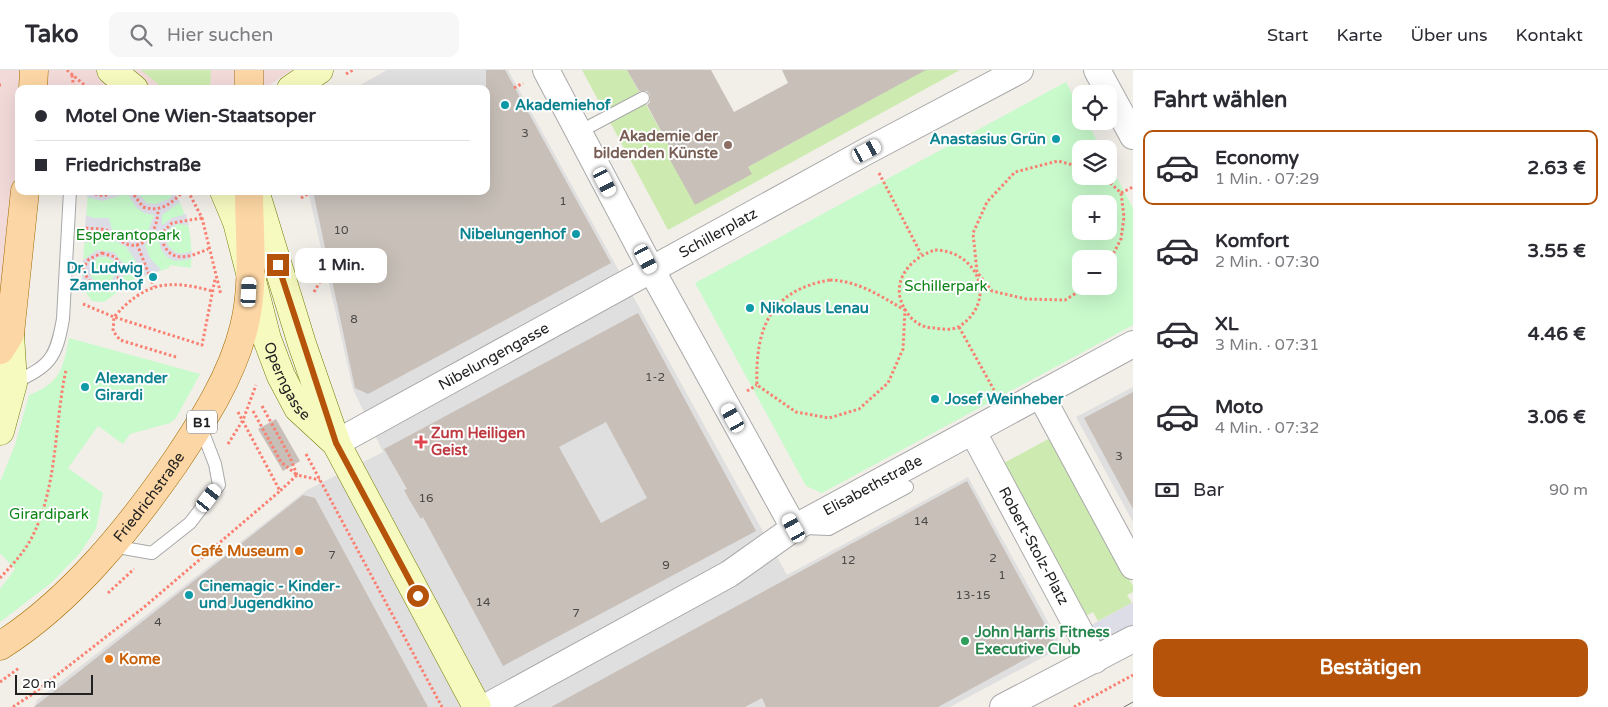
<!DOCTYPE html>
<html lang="de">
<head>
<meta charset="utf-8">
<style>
	body { margin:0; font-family:"Varela Round",sans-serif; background:#f7f7f7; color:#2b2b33; height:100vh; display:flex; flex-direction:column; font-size:19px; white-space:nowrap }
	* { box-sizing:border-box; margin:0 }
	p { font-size:16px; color:#7c7c81 }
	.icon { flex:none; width:28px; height:28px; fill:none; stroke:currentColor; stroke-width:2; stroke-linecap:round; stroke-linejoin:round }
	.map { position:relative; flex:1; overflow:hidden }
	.sheet { display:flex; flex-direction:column; background:#fff; width:475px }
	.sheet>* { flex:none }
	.top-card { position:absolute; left:15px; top:15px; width:475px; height:110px; border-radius:10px; box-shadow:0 5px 20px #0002; display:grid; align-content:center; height:110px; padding:0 20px; background:#fff }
	.fabs { position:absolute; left:1072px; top:15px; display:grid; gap:10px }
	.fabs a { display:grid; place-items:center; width:45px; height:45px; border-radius:10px; background:#fff; box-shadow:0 5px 20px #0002; font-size:25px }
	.scale { position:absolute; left:15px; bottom:12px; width:78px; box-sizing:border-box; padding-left:5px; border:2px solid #222; border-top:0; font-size:14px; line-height:18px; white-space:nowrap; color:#222; -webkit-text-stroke:4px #fff; paint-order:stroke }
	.end { position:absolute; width:22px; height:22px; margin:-11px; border:6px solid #b45309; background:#fff; box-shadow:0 0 0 2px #fff }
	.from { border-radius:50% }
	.bubble { position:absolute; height:35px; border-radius:10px; background:#fff; box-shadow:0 5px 20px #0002; font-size:16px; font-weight:800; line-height:35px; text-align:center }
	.car { position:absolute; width:15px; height:30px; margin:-15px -8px; border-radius:6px; box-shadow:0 0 4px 1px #0007; background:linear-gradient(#fff 24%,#345 0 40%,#fff 0 76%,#345 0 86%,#fff 0) }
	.top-card b { display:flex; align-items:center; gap:18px; height:48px; font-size:19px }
	.top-card b+b { border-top:1px solid #e1e1e2 }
	.top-card i { width:12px; height:12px; background:#2b2b33 }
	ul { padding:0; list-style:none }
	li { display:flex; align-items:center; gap:15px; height:75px; margin:0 10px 8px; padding:0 10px; border:2px solid transparent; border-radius:10px }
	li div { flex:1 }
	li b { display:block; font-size:19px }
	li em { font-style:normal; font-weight:800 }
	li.active { border-color:#b45309 }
	li>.icon { width:45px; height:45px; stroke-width:1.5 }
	h2 { padding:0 20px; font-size:22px; line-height:60px }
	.pay { display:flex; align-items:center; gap:12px; height:55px; padding:0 20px; font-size:19px }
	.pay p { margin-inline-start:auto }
	.primary-button { display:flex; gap:10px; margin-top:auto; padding:10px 20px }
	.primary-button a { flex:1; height:58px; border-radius:10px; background:#b45309; color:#fff; font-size:20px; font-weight:800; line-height:58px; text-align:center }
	header { display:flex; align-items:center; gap:30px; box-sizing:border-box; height:70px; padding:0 25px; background:#fff; border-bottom:1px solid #e1e1e2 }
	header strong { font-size:24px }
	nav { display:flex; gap:28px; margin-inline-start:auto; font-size:18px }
	.search { width:350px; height:45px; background:#f7f7f7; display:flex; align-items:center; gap:12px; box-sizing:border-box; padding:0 18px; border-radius:10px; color:#7c7c81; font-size:19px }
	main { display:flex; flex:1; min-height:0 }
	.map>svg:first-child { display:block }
	.residential { fill:#e0dfdf }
	.commercial { fill:#f2dad9 }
	.grass { fill:#cdebb0 }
	.park { fill:#c8facc; fill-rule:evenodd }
	.plaza { fill:#dddde8; fill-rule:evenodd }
	.building { fill:#c7bfb8; fill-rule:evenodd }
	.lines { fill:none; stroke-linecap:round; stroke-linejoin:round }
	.service-casing { stroke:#a9a9a9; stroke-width:14 }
	.minor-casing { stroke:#a9a9a9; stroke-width:28 }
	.secondary-casing { stroke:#707d05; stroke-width:29 }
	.primary-casing { stroke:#a06b00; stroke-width:29 }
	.path { stroke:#fa8072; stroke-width:3; stroke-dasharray:2.5 2.5; stroke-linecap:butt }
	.service { stroke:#fff; stroke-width:12 }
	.minor { stroke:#fff; stroke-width:26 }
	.secondary { stroke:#f7fabf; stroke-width:28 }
	.primary { stroke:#fcd6a4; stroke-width:28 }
	.tram { stroke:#707070; stroke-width:1 }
	.route { stroke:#b45309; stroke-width:6 }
	.culture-dot { fill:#0f9aa8; stroke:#fff; stroke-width:2 }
	.education-dot { fill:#8d6e63; stroke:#fff; stroke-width:2 }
	.health-dot { fill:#e0444e; stroke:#fff; stroke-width:2 }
	.food-dot { fill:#e8710a; stroke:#fff; stroke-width:2 }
	.leisure-dot { fill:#2e9e5b; stroke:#fff; stroke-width:2 }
	.labels { text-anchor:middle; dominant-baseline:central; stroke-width:4; stroke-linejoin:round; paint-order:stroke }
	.number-label { font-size:12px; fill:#4b4948 }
	.shield { fill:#fff; stroke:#646464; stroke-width:1 }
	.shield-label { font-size:14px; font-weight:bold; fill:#222 }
	.culture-label { font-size:15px; font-weight:bold; fill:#0d838f; stroke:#fff; text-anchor:start }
	.education-label { font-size:15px; font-weight:bold; fill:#785e54; stroke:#fff; text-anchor:end }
	.street-label { font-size:15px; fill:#222; stroke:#fff }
	.park-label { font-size:15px; fill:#0c8416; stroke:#fff }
	.health-label { font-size:15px; font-weight:bold; fill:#be3a42; stroke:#fff; text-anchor:start }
	.food-label { font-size:15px; font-weight:bold; fill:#c56008; stroke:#fff; text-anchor:end }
	.leisure-label { font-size:15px; font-weight:bold; fill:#27864d; stroke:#fff; text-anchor:start }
</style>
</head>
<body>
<header>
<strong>Tako</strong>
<div class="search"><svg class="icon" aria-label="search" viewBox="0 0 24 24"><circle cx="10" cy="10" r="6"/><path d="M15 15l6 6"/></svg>Hier suchen</div>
<nav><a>Start</a><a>Karte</a><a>Über uns</a><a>Kontakt</a></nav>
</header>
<main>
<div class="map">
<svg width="1133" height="637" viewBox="0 0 1133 637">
	<rect width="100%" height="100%" fill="#f2efe9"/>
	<g class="residential">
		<path d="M387,0H508L787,505L968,407L1062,577L950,637H34L37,630L307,420L383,382L353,319L308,121H486V19H353Z"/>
		<path d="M1133,317V452L1076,347Z"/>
	</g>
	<path class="commercial" d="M0,0H292L264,19H19V121L0,256Z"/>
	<g class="grass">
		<path d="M141,0H211L210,19H164Z"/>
		<path d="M582,0H627L675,87L748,97L925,0H960L668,160Z"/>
		<path d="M1052,367L1133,516V522L1127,525L1132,533L1098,551L1093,542L1084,547L1002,394Z"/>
	</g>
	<g class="park">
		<path d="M1066,12L1081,41V51H1087L1101,79H1081V106H1109V93L1133,138V255L822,423L806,416L695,213ZM1081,134H1109V161H1081ZM1081,189H1109V216H1081Z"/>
		<path d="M88,121H173C189,146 193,169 191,198L170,195L169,198L135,209L104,232L92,231L84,220L82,208Z"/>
		<path d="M69,268L200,304L176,348L170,353L130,364L123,374L98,356L68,398L103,423L96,459L80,483L51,513L0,552V519L15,499L0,483V412L15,375L29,325C61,313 63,298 69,268Z"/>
	</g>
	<g class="plaza">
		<path d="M88,121H126L119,126L102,131L87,127Z"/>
		<path d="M126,121H136L147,133L155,134L169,129L174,123L180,132L162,145V155L172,148L186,144L189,155L178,154L170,158L166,165V171L169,177L175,182L181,184L192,181L191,189L175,191L167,187L161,179L157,164L145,175L150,188L161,200L135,209L136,191L126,177L110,168L84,173L86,145L93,148H109L112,160L125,171L134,170L147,164L154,145L144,143L136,137Z"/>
		<path d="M97,180L114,182L124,194L125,204L115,218L97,221L87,212L82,214L83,190ZM98,187H107L115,192L117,201L110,213H97L91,206L90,198Z"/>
		<path d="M1133,532V561L1099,574L1088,557Z"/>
	</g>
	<g class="building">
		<path d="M486,0H505L611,193L368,324L355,318L313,121H486Z"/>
		<path d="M627,0H711L734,42L788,13L782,0H926L748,97L752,104L695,135L670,90L675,87L647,35L650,32V25L647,21H639Z"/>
		<path d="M638,243L756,461L503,596L423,447L421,449L410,431L404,420L407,419L384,379ZM606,352L647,428L601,453L559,377Z"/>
		<path d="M1133,322V439L1084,348Z"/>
		<path d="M276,349L300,391L283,401L258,359Z"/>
		<path d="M967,411L1055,573L938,637H766L762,628L745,637H551Z"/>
		<path d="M303,425L315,428L428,637H34Z"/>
	</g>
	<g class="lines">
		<defs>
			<g id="service">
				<path d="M579,62L643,28"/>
				<path d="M13,313C50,296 56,289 63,249L70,121"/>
				<path d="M805,458L829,459L907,417"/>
				<path d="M112,476L152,483L190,453L219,415L215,394L200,355"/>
			</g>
			<g id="minor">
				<path d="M546,0L651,199L794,458"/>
				<path d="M1097,0L1133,66"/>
				<path d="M1040,324L1133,496"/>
				<path id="s1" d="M973,362L1095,590"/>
				<path id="s2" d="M336,373L867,81L1020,0"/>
				<path id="s3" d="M486,637L729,504L794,458L1133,274"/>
				<path d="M1003,637L1133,569"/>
			</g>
			<g id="secondary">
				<path d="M111,0L134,19"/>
				<path d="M291,19L319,0"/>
				<path id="s4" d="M224,121L237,152L267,269L281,306L298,338L336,373L477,637"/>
				<path d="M255,121L302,274L336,372"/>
				<path d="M0,361L13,313L10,264"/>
			</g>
			<g id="primary">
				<path d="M33,19L34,0"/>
				<path d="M249,19V0"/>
				<path d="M0,280L10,264L11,254L25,121"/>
				<path id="s5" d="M0,576C71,531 129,459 176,391C204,349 232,306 244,257C255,214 249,166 249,121"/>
			</g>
		</defs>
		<use href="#service" class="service-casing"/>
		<use href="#minor" class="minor-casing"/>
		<use href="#secondary" class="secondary-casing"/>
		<use href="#primary" class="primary-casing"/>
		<g class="path">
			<path d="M67,0L89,19"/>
			<path d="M346,4L353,0"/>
			<path d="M72,5L74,19"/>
			<path d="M0,15H1"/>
			<path d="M514,18L523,13"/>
			<path d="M1081,97L1058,91L1015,102L987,132L973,163L977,202L992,221L1026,229L1065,230L1088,216"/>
			<path d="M879,103L921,184"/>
			<path d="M1103,106L1121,123L1124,147L1121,169L1109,192"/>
			<path d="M131,121L143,137C162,143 171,133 184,121"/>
			<path d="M188,121L202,148L221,225"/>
			<path d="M90,123L104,126L115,121"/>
			<path d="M1121,123L1133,117"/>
			<path d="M301,128L313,121"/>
			<path d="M202,148L172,153L163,162C162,167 162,172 165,177C175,194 194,185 208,179"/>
			<path d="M86,158C92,159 100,158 106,160C114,163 120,173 130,175C149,178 158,155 158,140"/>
			<path d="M137,174L154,217"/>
			<path d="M935,180C978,181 998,230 960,256C953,261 941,259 934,258C922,258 912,251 906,241C888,214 909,188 935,180Z"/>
			<path d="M102,183L115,187C123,197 122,204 114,214L102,218L91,213L82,200L89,189Z"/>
			<path d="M830,210C859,211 880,226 905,240L903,279L888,313L859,339L829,348L796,342L757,315C755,259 770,220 830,210Z"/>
			<path d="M314,222L321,210"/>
			<path d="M83,234L114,247L202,275L215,209"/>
			<path d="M959,257L994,320"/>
			<path d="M176,287L120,270L113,261L114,247C145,212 168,209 212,221"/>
			<path d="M747,321L757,315"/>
			<path d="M262,336L290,387L297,405"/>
			<path d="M253,341L281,392L297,405"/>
			<path d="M238,342L280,421L297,405L320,410"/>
			<path d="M228,374L243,350L256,315"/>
			<path d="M306,384L442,637"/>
			<path d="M0,508C11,496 23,484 31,469C58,418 54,355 66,300"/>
			<path d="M108,523L134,499"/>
			<path d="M0,612L19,598"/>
			<path d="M13,637L34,623L143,538L280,421"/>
			<path d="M1074,637L1133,605"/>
		</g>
		<use href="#service" class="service"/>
		<use href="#minor" class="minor"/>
		<use href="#secondary" class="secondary"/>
		<use href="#primary" class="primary"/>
		<path class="tram" d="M1124,637L1133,632"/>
	</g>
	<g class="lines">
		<path class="route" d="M278,195L336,373L418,526"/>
	</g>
	<g class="culture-dot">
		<circle cx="505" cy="35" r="5"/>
		<circle cx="1056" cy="69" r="5"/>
		<circle cx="576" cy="164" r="5"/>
		<circle cx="153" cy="207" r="5"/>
		<circle cx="750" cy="238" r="5"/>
		<circle cx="85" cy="317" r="5"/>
		<circle cx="935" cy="329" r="5"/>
		<circle cx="189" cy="525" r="5"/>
	</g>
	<circle class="education-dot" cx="728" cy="75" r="5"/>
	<path class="health-dot" d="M418.5 364.5h5v5h5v5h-5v5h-5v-5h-5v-5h5z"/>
	<g class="food-dot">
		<circle cx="299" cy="481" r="5"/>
		<circle cx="109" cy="589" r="5"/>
	</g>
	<circle class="leisure-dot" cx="965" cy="571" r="5"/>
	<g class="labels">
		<g class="number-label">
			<text x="525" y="63">3</text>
			<text x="563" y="131">1</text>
			<text x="341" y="160">10</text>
			<text x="354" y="249">8</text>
			<text x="655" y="307">1-2</text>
			<text x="1119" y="386">3</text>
			<text x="426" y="428">16</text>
			<text x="921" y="451">14</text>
			<text x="332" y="485">7</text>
			<text x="993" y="488">2</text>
			<text x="848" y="490">12</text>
			<text x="666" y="495">9</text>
			<text x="1002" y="505">1</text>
			<text x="973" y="525">13-15</text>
			<text x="483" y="532">14</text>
			<text x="576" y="543">7</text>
			<text x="158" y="552">4</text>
		</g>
		<rect class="shield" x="187" y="340.5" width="30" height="23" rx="4"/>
		<g class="shield-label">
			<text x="202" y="352">B1</text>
		</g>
		<g class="culture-label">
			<text x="515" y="35">Akademiehof</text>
			<text x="1046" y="69" text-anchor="end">Anastasius Grün</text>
			<text x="566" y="164" text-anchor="end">Nibelungenhof</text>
			<text x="143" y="198" text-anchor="end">Dr. Ludwig<tspan x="143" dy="17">Zamenhof</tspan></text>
			<text x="760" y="238">Nikolaus Lenau</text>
			<text x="95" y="308">Alexander<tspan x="95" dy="17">Girardi</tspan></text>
			<text x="945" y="329">Josef Weinheber</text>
			<text x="199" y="516">Cinemagic - Kinder-<tspan x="199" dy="17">und Jugendkino</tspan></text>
		</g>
		<g class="education-label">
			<text x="718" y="66">Akademie der<tspan x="718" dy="17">bildenden Künste</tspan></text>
		</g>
		<g class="street-label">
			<text stroke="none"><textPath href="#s2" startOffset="436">Schillerplatz</textPath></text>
			<text stroke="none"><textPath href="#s2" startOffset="180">Nibelungengasse</textPath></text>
			<text stroke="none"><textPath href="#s4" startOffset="201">Operngasse</textPath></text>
			<text stroke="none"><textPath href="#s3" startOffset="446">Elisabethstraße</textPath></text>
			<text stroke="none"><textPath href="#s5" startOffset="212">Friedrichstraße</textPath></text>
			<text stroke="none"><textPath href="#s1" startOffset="129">Robert-Stolz-Platz</textPath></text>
		</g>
		<g class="park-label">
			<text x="128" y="165">Esperantopark</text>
			<text x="946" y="216">Schillerpark</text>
			<text x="49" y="444">Girardipark</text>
		</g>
		<g class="health-label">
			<text x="431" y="363">Zum Heiligen<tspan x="431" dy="17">Geist</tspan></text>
		</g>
		<g class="food-label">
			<text x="289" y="481">Café Museum</text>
			<text x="119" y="589" text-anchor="start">Kome</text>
		</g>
		<g class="leisure-label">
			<text x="975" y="562">John Harris Fitness<tspan x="975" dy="17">Executive Club</tspan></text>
		</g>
	</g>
</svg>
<div class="fabs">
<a><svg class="icon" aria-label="locate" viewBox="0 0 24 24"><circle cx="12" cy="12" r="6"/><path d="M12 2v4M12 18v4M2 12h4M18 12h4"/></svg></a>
<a><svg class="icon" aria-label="layers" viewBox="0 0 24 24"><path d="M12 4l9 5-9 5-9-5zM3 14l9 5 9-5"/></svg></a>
<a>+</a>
<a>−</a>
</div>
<div class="scale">20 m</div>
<i class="end from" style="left:418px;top:526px"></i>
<i class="end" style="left:278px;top:195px"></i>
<div class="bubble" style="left:295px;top:178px;width:92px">1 Min.</div>
<i class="car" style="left:867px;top:81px;rotate:62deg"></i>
<i class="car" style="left:605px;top:112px;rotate:153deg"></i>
<i class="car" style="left:646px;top:189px;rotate:152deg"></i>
<i class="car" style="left:249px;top:222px;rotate:3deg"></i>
<i class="car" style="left:733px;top:348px;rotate:331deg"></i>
<i class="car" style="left:209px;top:428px;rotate:37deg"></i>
<i class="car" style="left:794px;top:458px;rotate:331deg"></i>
<div class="top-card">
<b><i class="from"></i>Motel One Wien-Staatsoper</b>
<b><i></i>Friedrichstraße</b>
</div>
</div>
<section class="sheet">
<h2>Fahrt wählen</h2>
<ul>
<li class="active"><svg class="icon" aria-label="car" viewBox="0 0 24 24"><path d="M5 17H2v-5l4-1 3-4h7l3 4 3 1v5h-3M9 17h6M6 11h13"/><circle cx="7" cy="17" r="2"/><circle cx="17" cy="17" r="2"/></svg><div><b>Economy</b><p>1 Min. · 07:29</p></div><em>2.63 €</em></li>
<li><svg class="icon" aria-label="car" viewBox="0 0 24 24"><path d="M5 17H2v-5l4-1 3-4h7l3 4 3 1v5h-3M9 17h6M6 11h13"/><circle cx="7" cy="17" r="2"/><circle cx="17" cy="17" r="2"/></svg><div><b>Komfort</b><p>2 Min. · 07:30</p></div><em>3.55 €</em></li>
<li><svg class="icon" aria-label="car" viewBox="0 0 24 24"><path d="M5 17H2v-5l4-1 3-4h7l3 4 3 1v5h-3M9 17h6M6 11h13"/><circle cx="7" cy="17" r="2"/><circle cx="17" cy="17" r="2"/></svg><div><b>XL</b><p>3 Min. · 07:31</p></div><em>4.46 €</em></li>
<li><svg class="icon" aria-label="car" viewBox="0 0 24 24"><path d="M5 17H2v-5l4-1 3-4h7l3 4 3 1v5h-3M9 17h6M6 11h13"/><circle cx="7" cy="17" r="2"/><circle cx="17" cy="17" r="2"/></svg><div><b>Moto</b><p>4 Min. · 07:32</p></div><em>3.06 €</em></li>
</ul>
<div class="pay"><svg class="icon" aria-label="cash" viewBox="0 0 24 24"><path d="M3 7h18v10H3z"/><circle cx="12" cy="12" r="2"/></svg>Bar<p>90 m</p></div>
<div class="primary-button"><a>Bestätigen</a></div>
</section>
</main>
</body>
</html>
